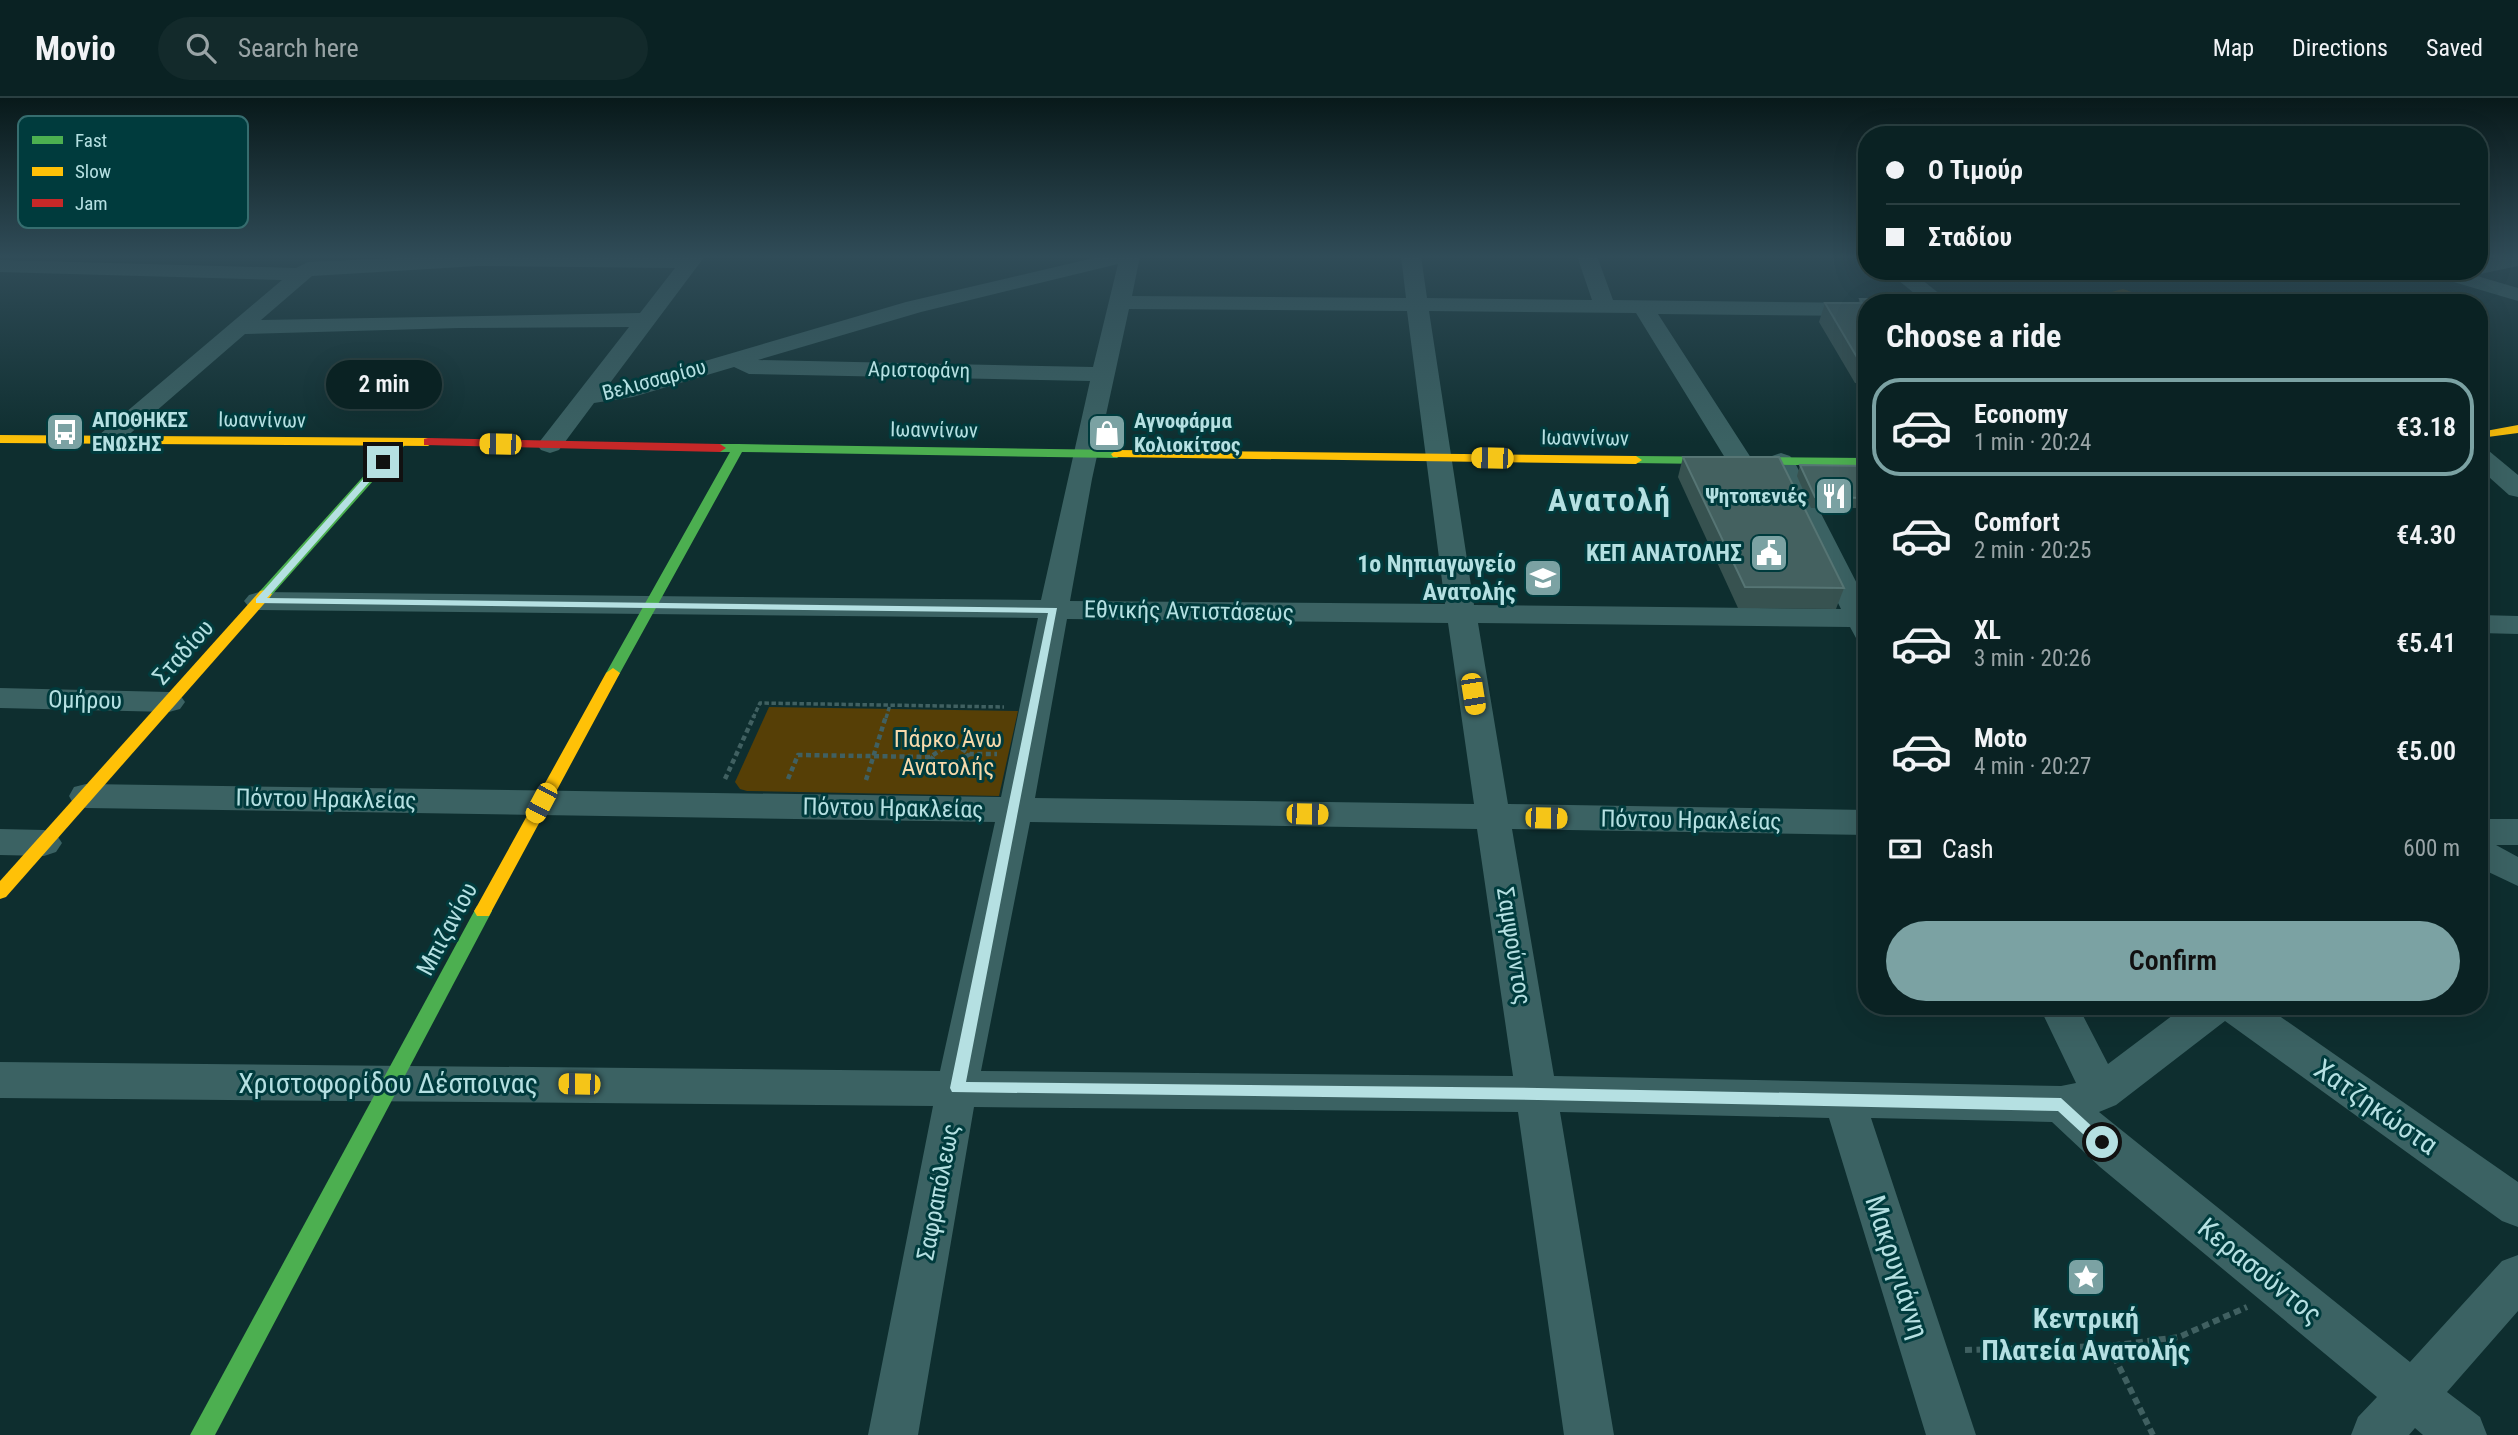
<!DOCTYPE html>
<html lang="en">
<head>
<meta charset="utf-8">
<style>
	body { margin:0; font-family:"Roboto Condensed",sans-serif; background:#132a2b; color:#f1f3f6; height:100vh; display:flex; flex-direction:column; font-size:26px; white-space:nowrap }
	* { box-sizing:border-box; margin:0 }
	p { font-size:23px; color:#99a4a6 }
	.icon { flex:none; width:38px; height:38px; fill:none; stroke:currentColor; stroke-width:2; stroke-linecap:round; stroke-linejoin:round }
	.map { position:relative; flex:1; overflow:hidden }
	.side { position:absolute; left:1858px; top:196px; width:630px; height:721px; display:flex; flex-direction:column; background:#0a2223; border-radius:28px; box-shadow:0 7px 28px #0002,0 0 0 2px #2a3f41 }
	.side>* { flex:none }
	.hud { position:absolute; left:1858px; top:28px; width:630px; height:154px; border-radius:28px; box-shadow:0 7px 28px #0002,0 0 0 2px #2a3f41; display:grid; align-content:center; height:154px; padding:0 28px; background:#0a2223 }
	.end { position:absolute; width:32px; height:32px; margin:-16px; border:9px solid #b5e0e2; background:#111; box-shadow:0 0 0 4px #111 }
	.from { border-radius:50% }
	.bubble { position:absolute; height:49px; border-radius:24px; background:#0a2223; box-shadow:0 7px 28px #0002,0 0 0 2px #2a3f41; font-size:23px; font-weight:600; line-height:49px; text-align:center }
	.car { position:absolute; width:21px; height:42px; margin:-21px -10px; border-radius:9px; box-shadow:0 0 5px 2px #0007; background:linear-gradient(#f5c518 24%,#345 0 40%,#f5c518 0 76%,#345 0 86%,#f5c518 0) }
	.hud b { display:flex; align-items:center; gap:24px; height:66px; font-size:26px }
	.hud b+b { border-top:2px solid #2a3f41 }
	.hud i { width:18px; height:18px; background:#f1f3f6 }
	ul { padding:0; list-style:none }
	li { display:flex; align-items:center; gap:21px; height:98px; margin:0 14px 10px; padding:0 14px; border:4px solid transparent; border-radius:28px }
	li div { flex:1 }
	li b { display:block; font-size:26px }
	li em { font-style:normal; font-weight:600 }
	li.selected { border-color:#7ba2a3 }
	li>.icon { width:63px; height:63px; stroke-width:1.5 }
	h2 { padding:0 28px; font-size:32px; line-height:84px }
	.pay { display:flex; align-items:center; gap:18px; height:77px; padding:0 28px; font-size:26px }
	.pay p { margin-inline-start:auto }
	.button { display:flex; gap:14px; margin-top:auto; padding:14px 28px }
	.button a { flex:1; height:80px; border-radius:42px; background:#7ba2a3; color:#111; font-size:28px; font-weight:600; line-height:80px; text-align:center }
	header { display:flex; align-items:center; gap:42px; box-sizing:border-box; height:98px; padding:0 35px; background:#0a2223; border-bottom:2px solid #2a3f41 }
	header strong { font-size:33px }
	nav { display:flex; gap:38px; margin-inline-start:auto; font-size:24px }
	.search { width:490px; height:63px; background:#132a2b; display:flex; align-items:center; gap:18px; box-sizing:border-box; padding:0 24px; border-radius:38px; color:#99a4a6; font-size:26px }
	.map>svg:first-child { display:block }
	.green { fill:#563f06 }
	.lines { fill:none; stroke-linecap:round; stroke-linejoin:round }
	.path-far2 { stroke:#406061; stroke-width:3.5; stroke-dasharray:4.5 2.5; stroke-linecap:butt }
	.path-far1 { stroke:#406061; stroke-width:4.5; stroke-dasharray:5 3.5; stroke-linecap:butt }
	.path { stroke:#406061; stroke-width:6; stroke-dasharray:7 4.5; stroke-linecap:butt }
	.street { fill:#3b6263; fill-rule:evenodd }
	.fast { fill:#4caf50; fill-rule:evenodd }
	.slow { fill:#ffc107; fill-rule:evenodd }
	.jam { fill:#c62828; fill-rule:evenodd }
	.wall { fill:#375250 }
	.building { fill:#446160; stroke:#567574; stroke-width:2 }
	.route { fill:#b5e0e2 }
	.labels { text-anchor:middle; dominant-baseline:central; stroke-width:6; stroke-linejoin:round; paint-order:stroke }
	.far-street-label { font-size:21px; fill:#b5e0e2; stroke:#003b3d }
	.far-poi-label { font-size:21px; font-weight:bold; fill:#b5e0e2; stroke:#003b3d; text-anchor:start }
	.poi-label { font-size:24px; font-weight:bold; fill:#b5e0e2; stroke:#003b3d; text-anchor:end }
	.street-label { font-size:24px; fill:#b5e0e2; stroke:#003b3d }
	.park-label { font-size:24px; fill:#f7d9aa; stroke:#003b3d }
	.near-street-label { font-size:28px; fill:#b5e0e2; stroke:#003b3d }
	.near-poi-label { font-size:28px; font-weight:bold; fill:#b5e0e2; stroke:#003b3d }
	.district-label { font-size:32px; font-weight:bold; letter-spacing:2px; fill:#b5e0e2; stroke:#003b3d }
	.key { fill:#003b3d; stroke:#366d6f; stroke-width:2 }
	.key-label { font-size:19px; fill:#b5e0e2 }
</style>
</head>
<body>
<header>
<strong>Movio</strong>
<div class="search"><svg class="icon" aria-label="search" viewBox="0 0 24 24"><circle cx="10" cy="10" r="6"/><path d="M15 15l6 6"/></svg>Search here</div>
<nav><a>Map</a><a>Directions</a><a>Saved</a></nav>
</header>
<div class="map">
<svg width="2518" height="1337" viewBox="0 0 2518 1337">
	<rect width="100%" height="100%" fill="#0e2e2f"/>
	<g class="green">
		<path d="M2123,191L2163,205H2068Z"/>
		<path d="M769,609L1018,613L999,698L747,693L740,691L735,684Z"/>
	</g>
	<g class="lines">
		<g class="path-far2">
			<path d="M753,620L760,605L1004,609"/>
			<path d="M886,620L890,607"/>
		</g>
		<g class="path-far1">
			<path d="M930,659L946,671L970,656"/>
			<path d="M725,681L754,618"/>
			<path d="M788,681L798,657L930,659L952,645L970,656H997"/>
			<path d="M866,682L886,618"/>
		</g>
		<g class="path">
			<path d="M1965,1252L2109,1248"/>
			<path d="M2153,1337L2109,1248L2179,1239L2247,1209"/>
		</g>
		<g class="street">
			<path d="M444,158H705L607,289L623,287L906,204L1102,158H1140L1132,198L1406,200L1401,158H1421L1427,200L1592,202L1577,158H1597L1613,202L1868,205L1867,218L1658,216L1753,363L1749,368L1740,371L1731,368L1727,363L1636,215L1429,213L1474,507L1841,511L1768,363L1772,358L1781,355L1790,358L1794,363L1867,505V542L1856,540L1850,529L1478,525L1508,706L1867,712V737L1512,731L1554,978L2061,988L2076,985L2039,908H2078L2108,966L2185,908H2265L2518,1084V1129L2502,1123L2225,923L2116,1007L2099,1014L2410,1264L2502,1163L2518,1157V1213L2447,1294L2480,1319L2487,1337H2423L2415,1330L2409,1337H2351L2358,1319L2377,1299L2100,1069L2052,1024L1871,1020L1976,1337H1926L1829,1020L1560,1014L1614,1337H1564L1518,1014L974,1009L918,1337H868L933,1008L0,1000V964L940,973L995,724L86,710L74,707L69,698L74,689L86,686L1001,699L1038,520L259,512L249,509L244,503L249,497L259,494L1041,502L1090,283L749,276L734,269L633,299L594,305L559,352L550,355L541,352L537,347L629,229L459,230L245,236L117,347L108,350L99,347L95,342L99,337L282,182L0,174V162L296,170L308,164ZM1118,166L1093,269L758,262L921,214ZM478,168L675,170L640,215L261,222L312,178ZM1129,211L1407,213L1445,506L1070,503L1092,381ZM1067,521L1448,525L1474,706L1035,700ZM1030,724L1477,731L1513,978L981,973Z"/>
			<path d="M2509,158H2518V168L2480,176L2472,173H2480V164Z"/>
			<path d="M1887,173H1911L1951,205H1926Z"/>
			<path d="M2427,173H2460L2518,190V203L2430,177Z"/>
			<path d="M2480,350L2489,353L2518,377V399L2509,397L2480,371Z"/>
			<path d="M2480,517L2518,518V536L2480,535Z"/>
			<path d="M0,590L169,594L180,597L185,604L180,611L169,614L0,610Z"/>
			<path d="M2480,721H2518V747H2496L2518,759V788L2480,770Z"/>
			<path d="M0,731L44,732L56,736L62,745L56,754L44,758L0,757Z"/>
		</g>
		<g class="fast">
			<path d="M401,340L405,341V347L270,499H260L258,496L260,493L397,341Z"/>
			<path d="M738,346L1117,352L1123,356L1117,360L742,354L620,575L618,578H608L606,575L730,354H720L714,350L720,346Z"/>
			<path d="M1636,358L1867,360V368L1632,365V359Z"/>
			<path d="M483,806L489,808L492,813L215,1337H190L477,808Z"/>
		</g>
		<g class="slow">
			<path d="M2518,327V335L2480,340V334Z"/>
			<path d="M0,337L428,340L434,344L428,348L0,345Z"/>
			<path d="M1117,352L1636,358L1642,362L1636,366L1113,359L1111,356Z"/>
			<path d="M265,492L272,496L270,499L6,799L0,801V783L260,493Z"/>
			<path d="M613,570L620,575L489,818H477L474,813L477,808L606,575Z"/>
		</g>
		<path class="jam" d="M428,340L720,346L726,350L720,354L424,347V341Z"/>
	</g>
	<g class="wall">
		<path d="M1860,201L1867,205V286L1855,285L1819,224L1825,205H1858Z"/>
		<path d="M1683,359L1844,490L1836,511L1738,510L1678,379Z"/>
		<path d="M1800,367L1867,368V410H1811L1797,378Z"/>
	</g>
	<g class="building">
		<path d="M1860,201L1946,202L1948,205H1867V266H1861L1825,205H1862Z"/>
		<path d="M1683,359H1779L1844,490L1745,489Z"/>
		<path d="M1800,367L1867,368V378H1861L1867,389V400L1815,399Z"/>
	</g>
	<linearGradient id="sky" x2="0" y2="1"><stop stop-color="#08191a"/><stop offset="0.46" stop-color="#304c58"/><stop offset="1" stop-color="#304c58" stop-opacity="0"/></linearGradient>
	<rect width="2518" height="345" fill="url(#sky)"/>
	<path class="route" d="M380,362L387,364L267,500L1057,510L966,984L1538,990L2061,1000L2109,1044L2102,1051L2097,1049L2058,1013L1538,1002L952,994L950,990L1048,515L256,505V501Z"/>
	<defs>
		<symbol id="bus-square" viewBox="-11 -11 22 22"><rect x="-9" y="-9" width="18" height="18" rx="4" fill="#7ba2a3" stroke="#003b3d"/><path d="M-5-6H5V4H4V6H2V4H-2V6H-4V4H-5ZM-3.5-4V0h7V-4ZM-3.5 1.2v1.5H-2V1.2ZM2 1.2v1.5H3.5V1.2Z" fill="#fff"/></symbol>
		<symbol id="shop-square" viewBox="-11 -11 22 22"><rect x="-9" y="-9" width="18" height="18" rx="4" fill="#7ba2a3" stroke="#003b3d"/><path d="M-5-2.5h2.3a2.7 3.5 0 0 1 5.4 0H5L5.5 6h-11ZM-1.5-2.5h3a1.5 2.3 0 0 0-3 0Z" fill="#fff"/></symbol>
		<symbol id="restaurant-square" viewBox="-11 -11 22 22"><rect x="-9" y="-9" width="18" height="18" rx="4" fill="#7ba2a3" stroke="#003b3d"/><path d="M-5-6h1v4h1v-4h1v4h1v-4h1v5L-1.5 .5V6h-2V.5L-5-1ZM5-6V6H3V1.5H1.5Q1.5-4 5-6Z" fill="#fff"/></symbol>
		<symbol id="civic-square" viewBox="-11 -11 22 22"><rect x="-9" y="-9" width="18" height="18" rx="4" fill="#7ba2a3" stroke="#003b3d"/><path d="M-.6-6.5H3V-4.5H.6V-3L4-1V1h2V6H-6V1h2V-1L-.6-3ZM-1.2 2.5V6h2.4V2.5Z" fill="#fff"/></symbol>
		<symbol id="school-square" viewBox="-11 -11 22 22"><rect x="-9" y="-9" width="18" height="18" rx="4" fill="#7ba2a3" stroke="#003b3d"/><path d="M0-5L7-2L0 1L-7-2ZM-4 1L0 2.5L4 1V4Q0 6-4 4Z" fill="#fff"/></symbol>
		<symbol id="sight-square" viewBox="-11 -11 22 22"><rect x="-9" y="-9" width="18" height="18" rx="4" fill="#7ba2a3" stroke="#003b3d"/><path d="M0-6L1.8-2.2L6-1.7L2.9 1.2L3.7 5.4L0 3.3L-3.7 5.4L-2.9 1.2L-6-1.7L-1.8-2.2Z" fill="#fff"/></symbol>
	</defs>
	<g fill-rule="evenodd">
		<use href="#bus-square" x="43" y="312" width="44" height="44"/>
		<use href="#shop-square" x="1085" y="313" width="44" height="44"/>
		<use href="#restaurant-square" x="1812" y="376" width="44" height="44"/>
		<use href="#civic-square" x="1747" y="433" width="44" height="44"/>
		<use href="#school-square" x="1521" y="458" width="44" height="44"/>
		<use href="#sight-square" x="2064" y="1157" width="44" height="44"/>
	</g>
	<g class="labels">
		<g class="far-street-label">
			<text transform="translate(919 272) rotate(1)">Αριστοφάνη</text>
			<text transform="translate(654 282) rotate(-15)">Βελισσαρίου</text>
			<text transform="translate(262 322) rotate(1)">Ιωαννίνων</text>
			<text transform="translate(934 332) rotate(1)">Ιωαννίνων</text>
			<text transform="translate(1585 340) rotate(1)">Ιωαννίνων</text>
		</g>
		<g class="far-poi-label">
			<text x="92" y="322">ΑΠΟΘΗΚΕΣ<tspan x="92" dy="24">ΕΝΩΣΗΣ</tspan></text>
			<text x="1134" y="323">Αγνοφάρμα<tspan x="1134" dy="24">Κολιοκίτσος</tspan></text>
			<text x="1807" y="398" text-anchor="end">Ψητοπενιές</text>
		</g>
		<g class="poi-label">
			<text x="1742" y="455">ΚΕΠ ΑΝΑΤΟΛΗΣ</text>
			<text x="1516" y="466">1ο Νηπιαγωγείο<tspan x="1516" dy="28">Ανατολής</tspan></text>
		</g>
		<g class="street-label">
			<text transform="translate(1189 513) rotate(1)">Εθνικής Αντιστάσεως</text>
			<text transform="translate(183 554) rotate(-48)">Σταδίου</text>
			<text transform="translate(85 602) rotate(1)">Ομήρου</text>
			<text transform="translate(326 701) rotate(1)">Πόντου Ηρακλείας</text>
			<text transform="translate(893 710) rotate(1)">Πόντου Ηρακλείας</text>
			<text transform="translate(1691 722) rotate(1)">Πόντου Ηρακλείας</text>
			<text transform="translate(447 831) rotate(-62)">Μπιζανίου</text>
			<text transform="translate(1514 848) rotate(81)">Σαμψούντος</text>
			<text transform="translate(938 1094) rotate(-79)">Σαφραπόλεως</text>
		</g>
		<g class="park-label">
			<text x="948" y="641">Πάρκο Άνω<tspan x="948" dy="28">Ανατολής</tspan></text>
		</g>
		<g class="near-street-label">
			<text x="388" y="985">Χριστοφορίδου Δέσποινας</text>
			<text transform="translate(2376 1009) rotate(35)">Χατζηκώστα</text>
			<text transform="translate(1897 1169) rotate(72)">Μακρυγιάννη</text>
			<text transform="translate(2260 1173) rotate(39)">Κερασούντος</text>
		</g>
		<g class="near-poi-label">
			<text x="2086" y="1220">Κεντρική<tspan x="2086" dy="32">Πλατεία Ανατολής</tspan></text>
		</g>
		<g class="district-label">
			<text x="1610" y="402">Ανατολή</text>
		</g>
	</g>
	<rect x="18" y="18" width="230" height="112" rx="10" class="key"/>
	<rect x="32" y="38" width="31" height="8" fill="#4caf50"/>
	<rect x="32" y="69" width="31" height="9" fill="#ffc107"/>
	<rect x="32" y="101" width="31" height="8" fill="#c62828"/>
	<g class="key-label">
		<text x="75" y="49">Fast</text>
		<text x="75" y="80">Slow</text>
		<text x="75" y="112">Jam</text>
	</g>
</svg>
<i class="end from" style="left:2102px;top:1044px"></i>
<i class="end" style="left:383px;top:364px"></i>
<div class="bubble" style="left:326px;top:262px;width:116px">2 min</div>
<i class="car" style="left:500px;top:346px;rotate:271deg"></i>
<i class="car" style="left:1492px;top:360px;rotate:271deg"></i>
<i class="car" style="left:1473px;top:596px;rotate:171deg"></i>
<i class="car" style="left:541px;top:705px;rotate:208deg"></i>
<i class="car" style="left:1307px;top:716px;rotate:91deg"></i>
<i class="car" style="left:1546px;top:720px;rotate:91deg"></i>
<i class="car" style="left:579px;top:986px;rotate:271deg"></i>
<div class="hud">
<b><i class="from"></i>Ο Τιμούρ</b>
<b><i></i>Σταδίου</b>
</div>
<section class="side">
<h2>Choose a ride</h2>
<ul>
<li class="selected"><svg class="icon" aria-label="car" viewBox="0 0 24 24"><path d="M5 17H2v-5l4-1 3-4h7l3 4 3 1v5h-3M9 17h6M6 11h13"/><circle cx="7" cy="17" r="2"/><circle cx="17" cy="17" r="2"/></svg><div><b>Economy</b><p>1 min · 20:24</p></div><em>€3.18</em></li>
<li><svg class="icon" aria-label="car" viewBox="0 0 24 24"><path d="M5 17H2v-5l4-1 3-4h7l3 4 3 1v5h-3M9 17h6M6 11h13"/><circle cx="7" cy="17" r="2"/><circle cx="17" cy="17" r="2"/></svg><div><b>Comfort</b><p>2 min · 20:25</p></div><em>€4.30</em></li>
<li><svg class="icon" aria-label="car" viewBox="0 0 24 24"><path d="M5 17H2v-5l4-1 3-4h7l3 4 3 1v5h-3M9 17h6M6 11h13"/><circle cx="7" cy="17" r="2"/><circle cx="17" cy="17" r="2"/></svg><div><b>XL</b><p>3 min · 20:26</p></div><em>€5.41</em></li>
<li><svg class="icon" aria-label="car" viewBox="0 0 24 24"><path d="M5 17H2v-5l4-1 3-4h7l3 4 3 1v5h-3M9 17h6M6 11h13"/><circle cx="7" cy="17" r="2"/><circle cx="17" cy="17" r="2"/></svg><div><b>Moto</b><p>4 min · 20:27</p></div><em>€5.00</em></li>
</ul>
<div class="pay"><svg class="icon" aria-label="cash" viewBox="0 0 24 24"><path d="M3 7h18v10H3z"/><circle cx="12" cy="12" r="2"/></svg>Cash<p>600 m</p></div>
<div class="button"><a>Confirm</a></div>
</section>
</div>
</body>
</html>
